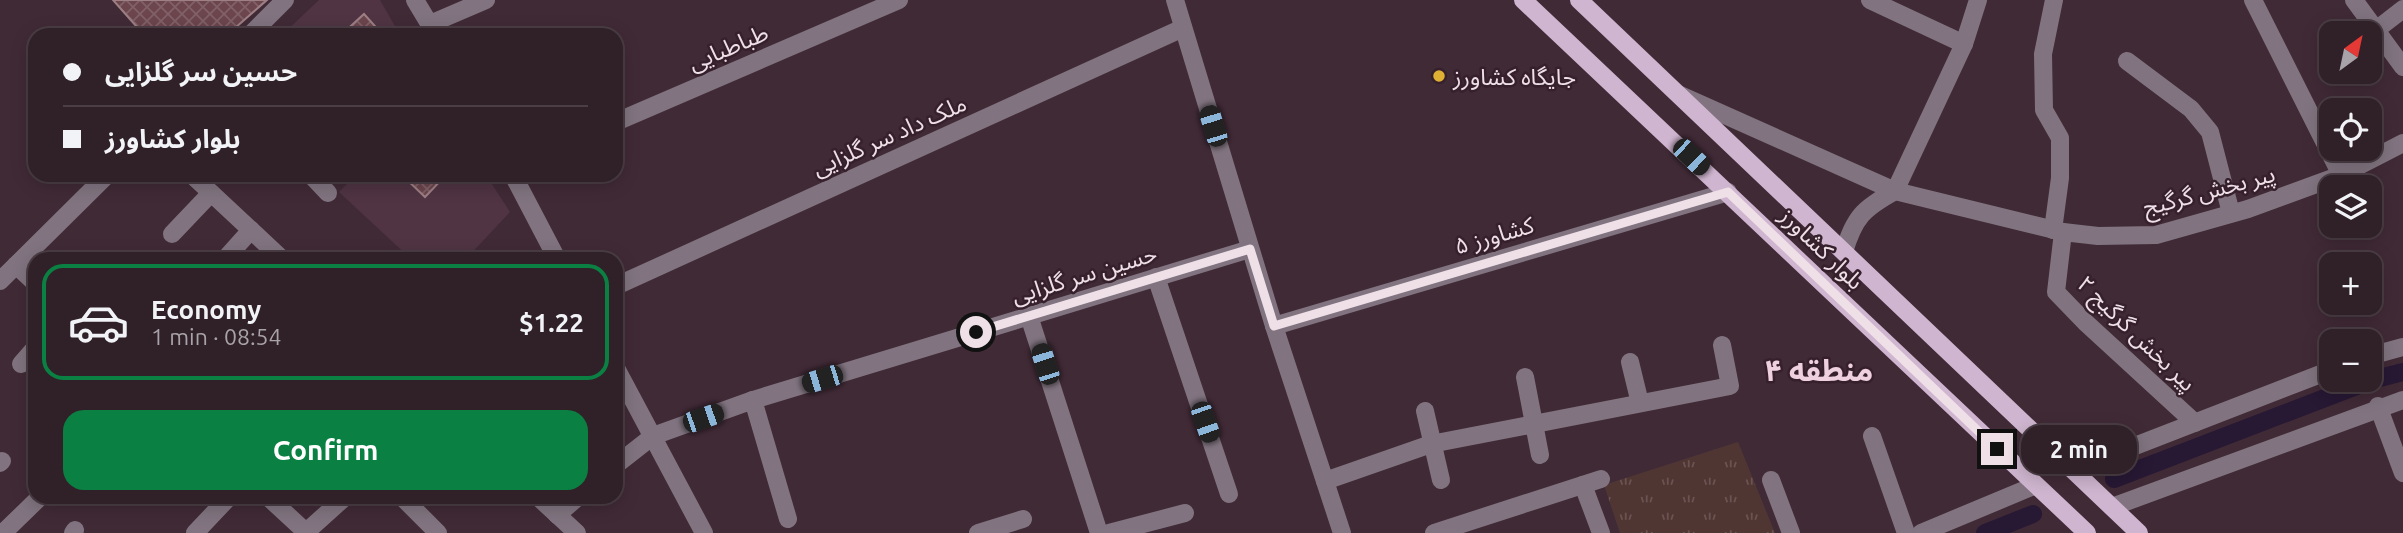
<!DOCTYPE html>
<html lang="en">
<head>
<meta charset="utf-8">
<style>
	body { margin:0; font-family:Ubuntu,"Noto Sans Arabic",sans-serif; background:#3c2d34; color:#f1f3f6; height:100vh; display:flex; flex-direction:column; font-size:26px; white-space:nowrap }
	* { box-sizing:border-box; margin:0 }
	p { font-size:23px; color:#a8a3a8 }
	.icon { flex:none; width:38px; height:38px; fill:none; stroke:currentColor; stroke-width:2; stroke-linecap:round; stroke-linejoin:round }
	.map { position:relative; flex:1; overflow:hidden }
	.sheet { position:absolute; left:28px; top:252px; width:595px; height:252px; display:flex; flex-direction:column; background:#302028; border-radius:21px; box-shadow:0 4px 18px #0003,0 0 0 2px #4b3e45 }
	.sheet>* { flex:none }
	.top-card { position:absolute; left:28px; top:28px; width:595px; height:154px; border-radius:21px; box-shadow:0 4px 18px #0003,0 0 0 2px #4b3e45; display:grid; align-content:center; height:154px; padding:0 35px; background:#302028 }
	.needle { width:46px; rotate:33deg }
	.fabs { position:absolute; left:2319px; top:21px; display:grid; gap:14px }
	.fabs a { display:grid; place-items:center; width:63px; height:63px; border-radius:14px; background:#302028; box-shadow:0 4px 18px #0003,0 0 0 2px #4b3e45; font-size:35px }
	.end { position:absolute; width:32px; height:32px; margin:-16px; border:9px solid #efe0e8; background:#111; box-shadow:0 0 0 4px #111 }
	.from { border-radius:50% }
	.bubble { position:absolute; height:49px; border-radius:21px; background:#302028; box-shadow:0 4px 18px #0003,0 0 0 2px #4b3e45; font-size:23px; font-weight:700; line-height:49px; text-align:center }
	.car { position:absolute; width:21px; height:42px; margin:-21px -10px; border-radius:9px; box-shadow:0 0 5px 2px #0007; background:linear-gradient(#222 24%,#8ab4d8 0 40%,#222 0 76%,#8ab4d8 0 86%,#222 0) }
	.top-card b { display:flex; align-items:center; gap:24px; height:66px; font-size:26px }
	.top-card b+b { border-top:2px solid #4b3e45 }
	.top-card i { width:18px; height:18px; background:#f1f3f6 }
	ul { padding:12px 0 0; list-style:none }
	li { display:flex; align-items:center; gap:21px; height:116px; margin:0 14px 10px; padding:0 21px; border:4px solid #4b3e45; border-radius:21px }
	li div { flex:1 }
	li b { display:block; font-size:26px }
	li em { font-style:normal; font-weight:700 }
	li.on { border-color:#0b8043 }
	li>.icon { width:63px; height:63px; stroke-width:1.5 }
	.cta { display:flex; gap:14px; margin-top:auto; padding:14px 35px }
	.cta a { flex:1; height:80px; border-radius:21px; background:#0b8043; color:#fff; font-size:28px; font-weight:700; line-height:80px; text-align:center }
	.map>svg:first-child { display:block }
	.built { fill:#503443 }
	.park { fill:url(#park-tufts) }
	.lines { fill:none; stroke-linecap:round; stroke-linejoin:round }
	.canal { stroke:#271834; stroke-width:18 }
	.building { fill:url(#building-cross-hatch); stroke:#9d7f84; stroke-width:2 }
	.minor { stroke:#817480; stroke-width:18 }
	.major { stroke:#cfb5cf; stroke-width:18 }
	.route { stroke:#efe0e8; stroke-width:9 }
	.poi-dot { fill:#dfb034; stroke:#36202c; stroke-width:2.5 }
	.labels { text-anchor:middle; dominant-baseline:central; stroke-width:5; stroke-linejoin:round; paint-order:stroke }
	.street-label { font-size:23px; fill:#efe0e8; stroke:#36202c }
	.poi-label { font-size:23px; fill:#efe0e8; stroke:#36202c; text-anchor:start }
	.district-label { font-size:30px; font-weight:bold; fill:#eed0df; stroke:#36202c }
</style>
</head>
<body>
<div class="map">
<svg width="2403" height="533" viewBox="0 0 2403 533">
	<defs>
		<pattern id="park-tufts" width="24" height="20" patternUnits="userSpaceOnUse" patternTransform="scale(1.75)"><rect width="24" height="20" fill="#503633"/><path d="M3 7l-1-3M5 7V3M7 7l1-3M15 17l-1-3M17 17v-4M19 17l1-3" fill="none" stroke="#6a5351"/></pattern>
		<pattern id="building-cross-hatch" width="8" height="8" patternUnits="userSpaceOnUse" patternTransform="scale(1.75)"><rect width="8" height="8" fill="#6c454d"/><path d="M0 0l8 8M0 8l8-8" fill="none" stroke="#816067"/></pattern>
	</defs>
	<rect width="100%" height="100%" fill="#402a36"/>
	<g class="built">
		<path d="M319,0H380L400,35H282Z"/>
		<path d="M356,175H486L510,212L466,259H411L339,192Z"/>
	</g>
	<path class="park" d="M1738,442L1775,533H1620L1604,485Z"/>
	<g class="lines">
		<g class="canal">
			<path d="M2114,479L2372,380L2403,372"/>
			<path d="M1985,533L2033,514"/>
		</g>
	</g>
	<g class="building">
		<path d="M113,0H267L227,35H144Z"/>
		<path d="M364,14L383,35H341Z"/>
		<path d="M402,175H446L425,197Z"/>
	</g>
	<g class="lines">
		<g class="minor">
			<path d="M415,0L436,35"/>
			<path d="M1175,0L1274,326L1342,533"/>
			<path d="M1870,0L1964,44"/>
			<path d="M2253,0L2341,175"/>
			<path d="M2354,0L2403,67"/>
			<path d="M430,24L486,0"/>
			<path d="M2376,30L2403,9"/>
			<path d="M250,35L285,0"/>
			<path d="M2127,61L2191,109L2210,132L2231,213"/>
			<path d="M1680,95L1895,191L2063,232L2098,236L2156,235L2248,209L2341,175L2403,143"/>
			<path d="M616,122L899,0"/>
			<path d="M192,175L282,259"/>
			<path d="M311,175L328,193"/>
			<path d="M513,175L557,259"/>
			<path d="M1895,191L1964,44L1978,0"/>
			<path d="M2053,230L2060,178V138L2044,110L2043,54L2054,0"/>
			<path d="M2063,232L2056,292L2085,322L2195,423"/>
			<path d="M172,234L211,193"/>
			<path d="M1844,252C1854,217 1864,208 1895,191"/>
			<path d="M225,259L251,230"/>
			<path d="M16,265L35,283"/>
			<path d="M1156,277L1229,494"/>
			<path d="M0,281L107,175"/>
			<path d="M616,286L1183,28"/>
			<path d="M1029,316L1099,533"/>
			<path d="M1274,326L1728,192"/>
			<path d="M2370,356L2403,347"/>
			<path d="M1630,362L1640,403"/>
			<path d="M21,364L35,348"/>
			<path d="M616,368L704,533"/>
			<path d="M1525,377L1540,455"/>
			<path d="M753,400L788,519"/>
			<path d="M2378,406L2403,473"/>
			<path d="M1425,411L1441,480"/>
			<path d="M1872,436L1906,533"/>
			<path d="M0,463L2,461"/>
			<path d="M616,465L653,436L753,400L1250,249"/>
			<path d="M2073,470L2331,370"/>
			<path d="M1771,480L1791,533"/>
			<path d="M1325,481L1431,444L1730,386L1722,345"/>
			<path d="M1583,485L1601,533"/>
			<path d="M268,497L307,533"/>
			<path d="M402,497L438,533"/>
			<path d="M538,497L577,533"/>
			<path d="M2112,507L2403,400"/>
			<path d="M557,515L578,497"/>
			<path d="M3,533L40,497"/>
			<path d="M73,533L75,530"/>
			<path d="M195,533L229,497"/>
			<path d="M305,533L345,497"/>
			<path d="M978,533L1023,519"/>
			<path d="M1109,533L1185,513"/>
			<path d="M1434,533L1601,479"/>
			<path d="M1921,533L2036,485"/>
		</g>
		<g class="major">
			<path d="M1523,0L2087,533"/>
			<path d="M1579,0L2139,533"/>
		</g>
	</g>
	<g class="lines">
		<path class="route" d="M976,332L1250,249L1274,326L1728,192L1997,449"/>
	</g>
	<circle class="poi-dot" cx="1439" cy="76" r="7"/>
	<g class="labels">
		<g class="street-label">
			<text transform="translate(728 47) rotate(-23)">طباطبایی</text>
			<text transform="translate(889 135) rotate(-24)">ملک داد سر گلزایی</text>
			<text transform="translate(2209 190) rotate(-15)">پیر بخش گرگیج</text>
			<text transform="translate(1494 235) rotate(-16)">کشاورز ۵</text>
			<text transform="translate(1822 248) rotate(44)">بلوار کشاورز</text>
			<text transform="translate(1084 274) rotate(-17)">حسین سر گلزایی</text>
			<text transform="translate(2137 333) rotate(44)">پیر بخش گرگیج ۲</text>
		</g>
		<g class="poi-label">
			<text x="1453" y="76">جایگاه کشاورز</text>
		</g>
		<g class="district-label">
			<text x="1819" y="370">منطقه ۴</text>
		</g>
	</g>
</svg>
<div class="fabs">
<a><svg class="needle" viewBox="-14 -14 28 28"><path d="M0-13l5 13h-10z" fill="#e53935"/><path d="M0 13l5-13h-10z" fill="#a8a3a8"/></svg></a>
<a><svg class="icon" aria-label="locate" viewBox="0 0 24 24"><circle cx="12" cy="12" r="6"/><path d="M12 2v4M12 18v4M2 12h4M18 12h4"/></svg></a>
<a><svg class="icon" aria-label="layers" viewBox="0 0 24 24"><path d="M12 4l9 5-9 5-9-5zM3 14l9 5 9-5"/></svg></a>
<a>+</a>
<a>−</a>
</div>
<i class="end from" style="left:976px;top:332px"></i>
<i class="end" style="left:1997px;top:449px"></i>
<div class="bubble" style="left:2021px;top:425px;width:116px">2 min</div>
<i class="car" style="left:1213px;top:126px;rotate:343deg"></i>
<i class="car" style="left:1691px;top:157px;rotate:134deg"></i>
<i class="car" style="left:1045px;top:364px;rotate:342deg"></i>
<i class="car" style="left:822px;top:379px;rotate:253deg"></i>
<i class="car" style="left:703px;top:418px;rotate:71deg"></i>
<i class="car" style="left:1205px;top:422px;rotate:161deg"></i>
<div class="top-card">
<b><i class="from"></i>حسین سر گلزایی</b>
<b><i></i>بلوار کشاورز</b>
</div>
<section class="sheet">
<ul>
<li class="on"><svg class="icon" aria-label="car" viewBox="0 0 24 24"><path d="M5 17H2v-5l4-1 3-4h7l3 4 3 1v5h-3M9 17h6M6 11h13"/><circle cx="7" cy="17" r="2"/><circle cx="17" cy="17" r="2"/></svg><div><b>Economy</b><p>1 min · 08:54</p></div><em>$1.22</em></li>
</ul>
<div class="cta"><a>Confirm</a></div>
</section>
</div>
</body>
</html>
